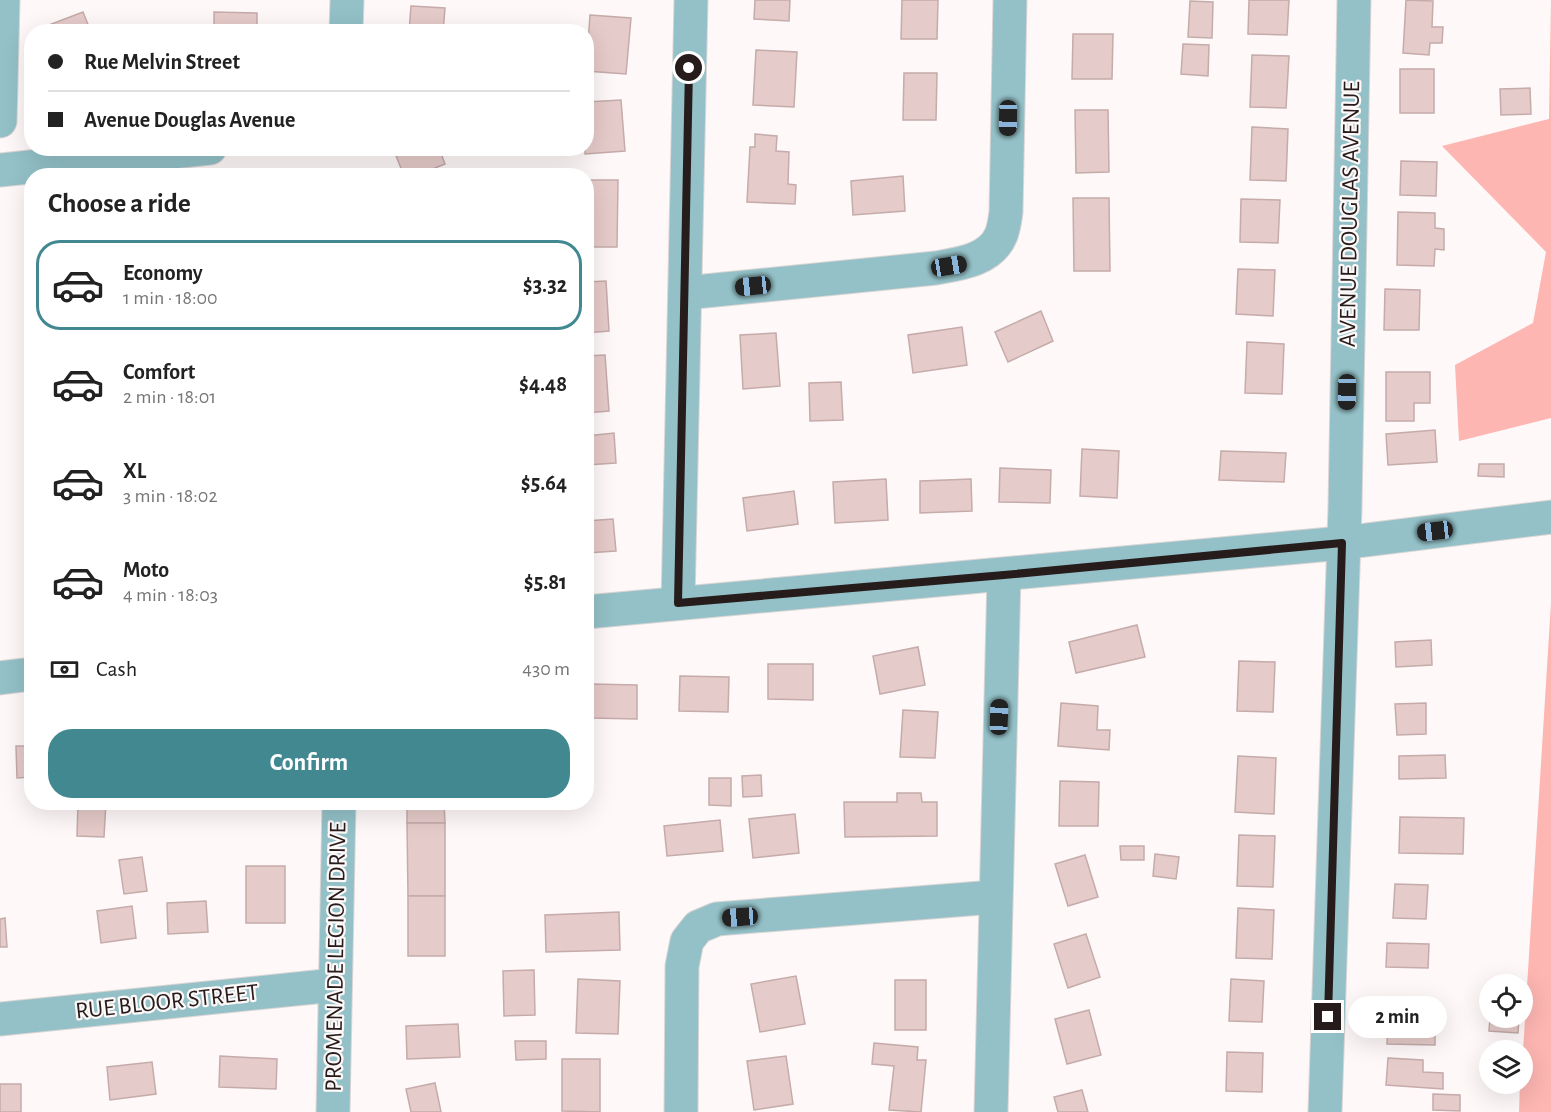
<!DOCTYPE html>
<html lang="en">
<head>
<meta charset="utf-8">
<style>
	body { margin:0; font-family:"Alegreya Sans",sans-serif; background:#f6f6f6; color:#222; height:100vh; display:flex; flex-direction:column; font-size:22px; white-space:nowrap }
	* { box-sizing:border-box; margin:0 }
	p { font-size:20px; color:#767676 }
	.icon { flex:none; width:33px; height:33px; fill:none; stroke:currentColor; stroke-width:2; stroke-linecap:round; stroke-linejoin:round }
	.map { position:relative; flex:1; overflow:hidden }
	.details { position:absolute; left:24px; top:168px; width:570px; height:642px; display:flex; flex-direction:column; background:#fff; border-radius:24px; box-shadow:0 6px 24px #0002 }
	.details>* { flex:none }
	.guide { position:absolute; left:24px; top:24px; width:570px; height:132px; border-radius:24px; box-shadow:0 6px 24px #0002; display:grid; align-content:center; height:132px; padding:0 24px; background:#fff }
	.controls { position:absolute; left:1479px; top:974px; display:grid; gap:12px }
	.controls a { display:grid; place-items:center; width:54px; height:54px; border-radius:50%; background:#fff; box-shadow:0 6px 24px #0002; font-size:30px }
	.end { position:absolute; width:27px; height:27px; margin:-14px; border:8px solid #261c1c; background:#fff; box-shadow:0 0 0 3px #fff }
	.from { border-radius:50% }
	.bubble { position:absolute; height:42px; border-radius:21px; background:#fff; box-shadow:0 6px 24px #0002; font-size:20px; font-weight:700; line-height:42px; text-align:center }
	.car { position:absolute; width:18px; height:36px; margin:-18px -9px; border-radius:8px; box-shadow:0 0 4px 2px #0007; background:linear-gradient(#222 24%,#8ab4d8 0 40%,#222 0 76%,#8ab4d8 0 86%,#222 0) }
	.guide b { display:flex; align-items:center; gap:21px; height:57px; font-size:22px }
	.guide b+b { border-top:2px solid #e0e0e0 }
	.guide i { width:15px; height:15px; background:#222 }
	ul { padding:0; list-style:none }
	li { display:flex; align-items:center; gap:18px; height:90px; margin:0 12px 9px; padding:0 12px; border:3px solid transparent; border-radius:24px }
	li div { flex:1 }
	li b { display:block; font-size:22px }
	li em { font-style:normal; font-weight:700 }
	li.on { border-color:#418891 }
	li>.icon { width:54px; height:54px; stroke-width:1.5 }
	h2 { padding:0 24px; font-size:27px; line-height:72px }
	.pay { display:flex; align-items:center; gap:15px; height:66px; padding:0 24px; font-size:22px }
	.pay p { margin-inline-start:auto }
	.cta { display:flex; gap:12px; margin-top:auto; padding:12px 24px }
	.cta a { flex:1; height:69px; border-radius:24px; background:#418891; color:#fff; font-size:24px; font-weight:700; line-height:69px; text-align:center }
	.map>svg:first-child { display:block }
	.green { fill:#fdb6b2 }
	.building { fill:#e5cbc9; stroke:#c5abaa; stroke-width:1.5 }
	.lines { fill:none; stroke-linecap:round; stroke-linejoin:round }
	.minor-casing { stroke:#dbd5d5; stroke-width:35 }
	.minor { stroke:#93c1c7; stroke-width:33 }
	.route { stroke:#261c1c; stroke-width:8 }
	.labels { text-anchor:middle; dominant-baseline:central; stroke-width:4.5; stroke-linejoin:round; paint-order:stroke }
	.street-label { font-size:24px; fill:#261c1c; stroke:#fef8f8 }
</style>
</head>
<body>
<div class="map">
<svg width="1551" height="1112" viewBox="0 0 1551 1112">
	<rect width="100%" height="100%" fill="#fef8f8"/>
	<g class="green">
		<path d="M1551,0V418L1459,441L1455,365L1533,323L1546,252L1442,146L1549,119Z"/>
		<path d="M1551,603V1112H1519L1520,1083H1522L1523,1051Z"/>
	</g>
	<g class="building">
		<path d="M755,0H790L789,21L754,19Z"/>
		<path d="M902,0H938L937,39H901Z"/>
		<path d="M1249,0H1289L1287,35L1248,34Z"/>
		<path d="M1406,0L1433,1L1432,27H1443L1442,43H1430L1429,55L1403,53Z"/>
		<path d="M1190,1L1213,2L1212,38L1188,37Z"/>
		<path d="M411,6L445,8L443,32H409Z"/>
		<path d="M83,12L91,32H51L49,25Z"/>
		<path d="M214,12L257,13V32H214Z"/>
		<path d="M590,15L631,18L626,74L586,71Z"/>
		<path d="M1073,34H1113L1112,79H1072Z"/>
		<path d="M1183,44L1209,45L1208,76L1181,74Z"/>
		<path d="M756,50L797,52L794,107L753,105Z"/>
		<path d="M1252,55L1289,56L1286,108L1250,107Z"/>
		<rect x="1400" y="69" width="34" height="44"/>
		<path d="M904,73H937L936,120H903Z"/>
		<path d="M1530,88L1531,114L1501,115L1500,89Z"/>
		<path d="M621,100L625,151L585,154L586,102Z"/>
		<path d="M1075,110H1108L1109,172L1076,173Z"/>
		<path d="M1252,127L1288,129L1286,181L1250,180Z"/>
		<path d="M755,134L777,136L776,151L789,152L788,184L796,185L795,204L747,202L750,147H755Z"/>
		<path d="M393,148H439L445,164L415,176H404Z"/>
		<path d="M1401,161L1437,162L1436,196L1400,195Z"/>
		<path d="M903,176L905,211L853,215L851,181Z"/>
		<path d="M586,180H618L617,247H586Z"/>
		<path d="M1073,198H1109L1110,271H1074Z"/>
		<path d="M1241,199L1280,200L1278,243L1240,242Z"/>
		<path d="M1398,212L1435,213V228L1444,229V250L1435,249L1434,266L1397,265Z"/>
		<path d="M1238,269L1275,270L1273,316L1236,314Z"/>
		<path d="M606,281L609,331L586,333V282Z"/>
		<path d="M1385,289L1420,290L1419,330H1384Z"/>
		<path d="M1041,311L1053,341L1008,362L995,332Z"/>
		<path d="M962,327L967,365L913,373L908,335Z"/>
		<path d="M776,333L780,386L743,389L740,335Z"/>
		<path d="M1247,342L1284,344L1282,394L1245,393Z"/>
		<path d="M605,355L609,411L586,413V356Z"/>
		<path d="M1386,372H1430V403H1414V421H1386Z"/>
		<path d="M841,382L843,420L810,421L809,383Z"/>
		<path d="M1435,430L1437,462L1388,465L1386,434Z"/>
		<path d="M614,433L616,463L586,465V436Z"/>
		<path d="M1082,449L1119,451L1117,498L1080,496Z"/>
		<path d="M1221,451L1286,453L1284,482L1219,480Z"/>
		<path d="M1479,464H1504V477L1478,476Z"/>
		<path d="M1000,468L1051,470L1050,503L999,502Z"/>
		<path d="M886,479L888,520L835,523L833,482Z"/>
		<path d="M971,479L972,511L920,513V481Z"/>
		<path d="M794,491L798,524L747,531L743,498Z"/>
		<path d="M613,519L616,551L586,553V521Z"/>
		<path d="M1137,625L1145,657L1076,673L1069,642Z"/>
		<path d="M1431,640L1432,665L1396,667L1395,642Z"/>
		<path d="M918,647L925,685L880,694L873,656Z"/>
		<path d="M1239,661L1275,662L1273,712L1237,711Z"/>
		<path d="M768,664H813V700L768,699Z"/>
		<path d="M680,676L729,677L728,712L679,711Z"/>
		<path d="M590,684L637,685V719L590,718Z"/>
		<path d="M1061,703L1098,706L1097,730H1110L1109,750L1058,746Z"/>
		<path d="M1426,703V734L1397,735L1395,704Z"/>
		<path d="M903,710L938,712L935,758L900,757Z"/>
		<path d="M16,746H32V777L17,778Z"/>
		<path d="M1445,755L1446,778L1399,779V756Z"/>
		<path d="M1238,756L1276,758L1274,814L1235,812Z"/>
		<path d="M761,775L762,796L743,797L742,776Z"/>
		<path d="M709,778H731V806L709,805Z"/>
		<path d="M1060,781L1099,782L1098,826H1059Z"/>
		<path d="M897,793H921L922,802H937V836L845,837L844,802H897Z"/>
		<path d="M78,802H106L104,837L77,836Z"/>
		<path d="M407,802H444L445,823H407Z"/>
		<path d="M795,814L799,853L753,858L749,819Z"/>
		<path d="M1400,817L1464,818L1463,854L1399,853Z"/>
		<path d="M720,820L723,851L667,856L664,826Z"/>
		<path d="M407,823H445V896H408Z"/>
		<path d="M1239,835L1275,836L1273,887L1237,886Z"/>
		<path d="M1120,846H1144V860H1121Z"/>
		<path d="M1155,854L1179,857L1176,879L1153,876Z"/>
		<path d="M1085,855L1098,897L1068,906L1055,864Z"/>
		<path d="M142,857L147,891L124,894L119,860Z"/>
		<rect x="246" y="866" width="39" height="57"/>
		<path d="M1395,884L1428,885L1426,919L1393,918Z"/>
		<rect x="408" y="896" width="37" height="60"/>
		<path d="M206,901L208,932L168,934L167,903Z"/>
		<path d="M132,906L136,938L101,943L97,911Z"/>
		<path d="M1238,908L1274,910L1272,959L1236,958Z"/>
		<path d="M619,912L620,950L546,952L545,915Z"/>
		<path d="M5,918L7,947H0V919Z"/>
		<path d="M1086,934L1100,977L1068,988L1054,944Z"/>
		<path d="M1387,943L1429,944L1428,968L1386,967Z"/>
		<path d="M534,970L535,1015L504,1016L503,971Z"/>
		<path d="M796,976L805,1024L760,1032L751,984Z"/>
		<path d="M578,979L620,981L618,1034L576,1033Z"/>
		<path d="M1231,979L1264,981L1262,1022L1229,1021Z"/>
		<rect x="895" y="980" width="31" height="50"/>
		<path d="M1089,1010L1101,1055L1067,1064L1055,1019Z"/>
		<path d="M1490,1017H1519L1518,1033L1489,1031Z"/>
		<path d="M1388,1021L1435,1022V1045L1387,1044Z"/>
		<path d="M458,1024L460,1057L407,1059L406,1026Z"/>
		<path d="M515,1041H546V1059L516,1060Z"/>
		<path d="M874,1043L918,1047L917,1060H926L921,1112L889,1110L894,1066L872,1064Z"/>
		<path d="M1227,1052L1263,1053L1262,1092L1226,1091Z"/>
		<path d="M220,1056L277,1059L276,1089L219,1087Z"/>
		<path d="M786,1056L793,1104L754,1110L747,1061Z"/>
		<path d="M1388,1058L1423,1060V1072L1443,1073V1089L1386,1085Z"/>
		<path d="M562,1059H600V1112L562,1111Z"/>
		<path d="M152,1062L156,1094L110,1100L107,1067Z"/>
		<path d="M435,1083L441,1112H411L406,1089Z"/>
		<rect x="0" y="1084" width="21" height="28"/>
		<path d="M1082,1090L1088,1112H1058L1054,1097Z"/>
		<path d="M1433,1094L1460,1095V1111L1433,1110Z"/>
	</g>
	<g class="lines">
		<defs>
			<g id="minor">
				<path d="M346,32L347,0"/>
				<path d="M0,121L3,0"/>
				<path d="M0,170L210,148"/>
				<path d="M685,293L936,268C959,264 991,260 1001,235C1004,228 1005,219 1006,212L1010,0"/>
				<path d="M678,603L691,0"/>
				<path d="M586,612L1342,543L1551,517"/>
				<path d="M0,678L32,674"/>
				<path d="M0,1019L335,985"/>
				<path d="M333,1112L339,802"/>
				<path d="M681,1112L682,966L687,941L698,927L717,919L994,897"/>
				<path d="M991,1112L1004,575"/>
				<path d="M1325,1112L1345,508L1354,0"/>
			</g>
		</defs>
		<use href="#minor" class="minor-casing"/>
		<use href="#minor" class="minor"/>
	</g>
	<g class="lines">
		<path class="route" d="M689,68L678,603L1004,575L1342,543L1328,1017"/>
	</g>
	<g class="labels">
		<g class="street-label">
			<text transform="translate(1350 214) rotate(-89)">AVENUE DOUGLAS AVENUE</text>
			<text transform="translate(336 957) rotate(-89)">PROMENADE LEGION DRIVE</text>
			<text transform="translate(167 1002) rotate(-6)">RUE BLOOR STREET</text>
		</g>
	</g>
</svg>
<div class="controls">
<a><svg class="icon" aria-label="locate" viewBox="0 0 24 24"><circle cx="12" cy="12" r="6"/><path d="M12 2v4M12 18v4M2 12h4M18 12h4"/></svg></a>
<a><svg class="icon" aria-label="layers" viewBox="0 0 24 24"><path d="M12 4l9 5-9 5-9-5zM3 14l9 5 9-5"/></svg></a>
</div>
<i class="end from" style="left:689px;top:68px"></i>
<i class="end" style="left:1328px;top:1017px"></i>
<div class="bubble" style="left:1348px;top:996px;width:99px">2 min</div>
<i class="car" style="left:1008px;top:118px;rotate:181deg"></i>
<i class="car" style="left:949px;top:266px;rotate:81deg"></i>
<i class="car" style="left:753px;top:286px;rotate:264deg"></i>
<i class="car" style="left:1347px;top:392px;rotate:181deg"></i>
<i class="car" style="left:1435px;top:531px;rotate:263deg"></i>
<i class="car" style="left:999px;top:717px;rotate:2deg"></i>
<i class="car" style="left:740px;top:917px;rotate:266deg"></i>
<div class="guide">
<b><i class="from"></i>Rue Melvin Street</b>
<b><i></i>Avenue Douglas Avenue</b>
</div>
<section class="details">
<h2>Choose a ride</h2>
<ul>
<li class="on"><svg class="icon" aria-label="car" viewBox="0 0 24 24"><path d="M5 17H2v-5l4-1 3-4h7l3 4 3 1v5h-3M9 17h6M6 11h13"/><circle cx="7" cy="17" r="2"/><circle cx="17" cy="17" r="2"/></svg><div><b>Economy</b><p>1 min · 18:00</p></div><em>$3.32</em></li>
<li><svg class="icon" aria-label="car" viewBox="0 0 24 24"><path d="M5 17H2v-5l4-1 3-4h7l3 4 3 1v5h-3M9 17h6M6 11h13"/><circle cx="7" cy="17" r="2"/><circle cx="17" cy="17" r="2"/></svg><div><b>Comfort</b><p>2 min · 18:01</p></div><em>$4.48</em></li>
<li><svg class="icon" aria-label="car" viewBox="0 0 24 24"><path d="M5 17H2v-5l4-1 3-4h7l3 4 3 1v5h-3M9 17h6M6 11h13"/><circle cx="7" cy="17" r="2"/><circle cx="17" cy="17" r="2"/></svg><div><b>XL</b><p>3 min · 18:02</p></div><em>$5.64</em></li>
<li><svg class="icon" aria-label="car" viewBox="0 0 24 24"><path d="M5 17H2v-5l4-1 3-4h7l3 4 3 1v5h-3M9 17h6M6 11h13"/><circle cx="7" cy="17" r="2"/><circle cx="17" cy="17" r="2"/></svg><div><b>Moto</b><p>4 min · 18:03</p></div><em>$5.81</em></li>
</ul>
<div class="pay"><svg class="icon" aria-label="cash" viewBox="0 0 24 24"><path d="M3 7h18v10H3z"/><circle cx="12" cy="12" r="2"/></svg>Cash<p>430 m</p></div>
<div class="cta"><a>Confirm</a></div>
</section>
</div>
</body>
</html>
